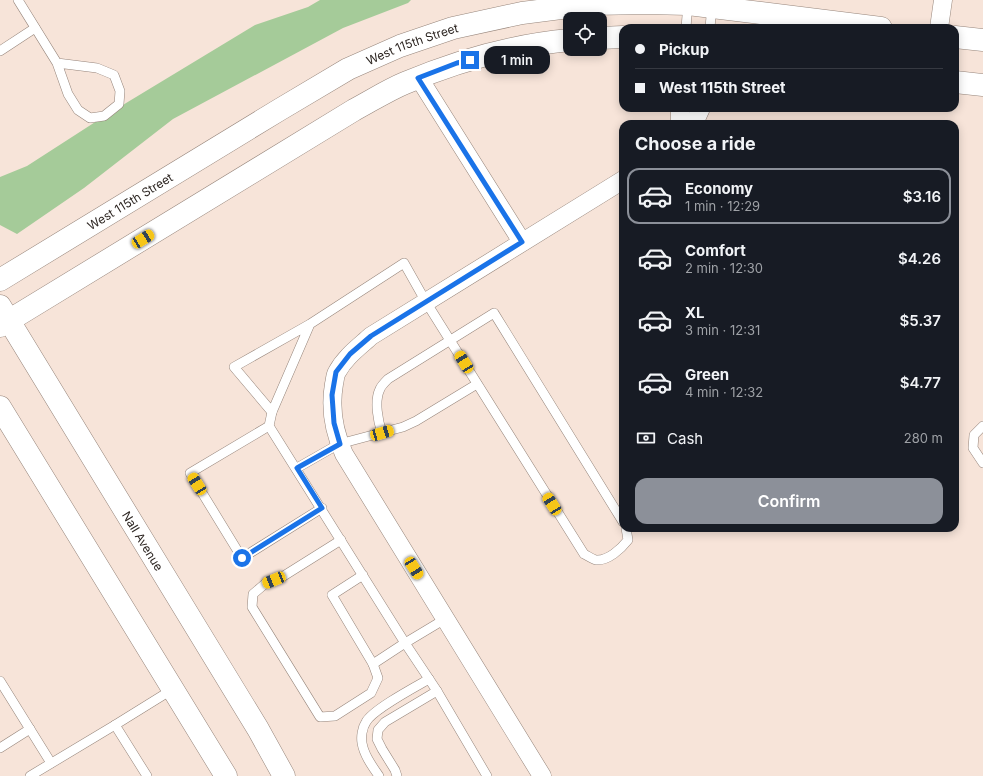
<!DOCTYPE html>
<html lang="en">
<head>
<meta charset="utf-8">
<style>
	body { margin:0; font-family:Inter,sans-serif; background:#242831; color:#f1f3f6; height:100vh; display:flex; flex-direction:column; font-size:15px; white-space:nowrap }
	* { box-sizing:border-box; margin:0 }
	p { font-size:13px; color:#9ea1a6 }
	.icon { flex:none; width:22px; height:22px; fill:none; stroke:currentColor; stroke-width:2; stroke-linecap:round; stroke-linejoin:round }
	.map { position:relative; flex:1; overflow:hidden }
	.panel { position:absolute; left:619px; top:120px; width:340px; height:412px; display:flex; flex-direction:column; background:#171b24; border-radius:12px; box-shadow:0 2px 10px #0003 }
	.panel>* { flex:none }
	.top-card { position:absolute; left:619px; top:24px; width:340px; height:88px; border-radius:12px; box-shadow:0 2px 10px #0003; display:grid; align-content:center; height:88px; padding:0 16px; background:#171b24 }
	.buttons { position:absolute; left:563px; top:12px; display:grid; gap:8px }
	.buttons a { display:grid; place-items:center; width:44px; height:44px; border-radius:8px; background:#171b24; box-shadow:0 2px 10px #0003; font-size:20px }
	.end { position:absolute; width:18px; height:18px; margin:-9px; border:5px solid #1a73e8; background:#fff; box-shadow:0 0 0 2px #fff }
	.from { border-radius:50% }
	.bubble { position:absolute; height:28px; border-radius:12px; background:#171b24; box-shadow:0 2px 10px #0003; font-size:13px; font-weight:600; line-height:28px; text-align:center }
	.car { position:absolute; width:12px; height:24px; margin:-12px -6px; border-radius:5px; box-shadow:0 0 3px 1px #0007; background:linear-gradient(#f5c518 24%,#345 0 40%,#f5c518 0 76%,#345 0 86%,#f5c518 0) }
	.top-card b { display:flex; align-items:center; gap:14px; height:38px; font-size:15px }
	.top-card b+b { border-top:1px solid #363941 }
	.top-card i { width:10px; height:10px; background:#f1f3f6 }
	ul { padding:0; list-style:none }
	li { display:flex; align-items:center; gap:12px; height:56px; margin:0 8px 6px; padding:0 8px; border:2px solid transparent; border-radius:12px }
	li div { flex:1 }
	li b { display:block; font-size:15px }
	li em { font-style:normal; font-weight:600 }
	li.on { border-color:#8c9099 }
	li>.icon { width:36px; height:36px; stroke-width:1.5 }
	h2 { padding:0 16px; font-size:18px; line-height:48px }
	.pay { display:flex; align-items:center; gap:10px; height:44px; padding:0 16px; font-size:15px }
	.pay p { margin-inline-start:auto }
	.button { display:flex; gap:8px; margin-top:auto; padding:8px 16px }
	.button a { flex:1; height:46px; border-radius:12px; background:#8c9099; color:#fff; font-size:16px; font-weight:600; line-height:46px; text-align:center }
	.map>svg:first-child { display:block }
	.green { fill:#a5cb99 }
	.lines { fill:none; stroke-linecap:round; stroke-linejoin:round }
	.lane-casing { stroke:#96857b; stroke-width:10 }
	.street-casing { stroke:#96857b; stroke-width:19 }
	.secondary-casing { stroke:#96857b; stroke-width:23 }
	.lane { stroke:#fff; stroke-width:9 }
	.street { stroke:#fff; stroke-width:18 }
	.secondary { stroke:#fff; stroke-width:22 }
	.route { stroke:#1a73e8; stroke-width:5 }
	.labels { text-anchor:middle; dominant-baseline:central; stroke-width:4; stroke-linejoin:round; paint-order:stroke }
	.street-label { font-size:12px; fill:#2d2622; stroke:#fef3ec }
</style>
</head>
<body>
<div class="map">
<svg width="983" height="776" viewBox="0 0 983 776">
	<rect width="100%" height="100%" fill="#f7e4d9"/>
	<path class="green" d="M320,0H411L408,3L343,28L173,119L84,188L17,234L0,225V177L27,166L103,117L255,25L308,7Z"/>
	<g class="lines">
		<defs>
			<g id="lane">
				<path d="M18,0L57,63L68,94L78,110L90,118L104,116L119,104L120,91L114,75L97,68L57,63"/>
				<path d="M686,28L688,3"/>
				<path d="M710,28L712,5"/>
				<path d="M0,51L35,28"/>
				<path d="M310,324L272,412L234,367L310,324L404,263L426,302L584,554C588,556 592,559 596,560C608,561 621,549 628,540L626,528"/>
				<path d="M272,412L269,426L405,643L373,664L332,595L363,575"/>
				<path d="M269,426L190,473L242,558L322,508"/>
				<path d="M983,426L974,435L973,448L983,463"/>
				<path d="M382,433C378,421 374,401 380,389C381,386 385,382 388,379L494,313L623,522"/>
				<path d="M297,468L339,444L403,427L416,421L477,384"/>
				<path d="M341,540L282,577L266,583L253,594L252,607L320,717L335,716L371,693L378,678L373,664"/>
				<path d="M445,619L405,643L437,691L487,776"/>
				<path d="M0,681L51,763"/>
				<path d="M0,748L30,729"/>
				<path d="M30,776L115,725"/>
				<path d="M147,776L115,725L173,689"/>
				<path d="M379,776C372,766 364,755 362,743C361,737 362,728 366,722C372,710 415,687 429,679"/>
				<path d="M397,776L395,770L382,749L377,739L378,730L385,722L437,691"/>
			</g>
			<g id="street">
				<path d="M939,28L943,0"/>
				<path d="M419,78L522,242"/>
				<path d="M680,108V124"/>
				<path d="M691,124L696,119L701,108"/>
				<path d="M542,776L344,454C334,432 330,407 334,384C335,380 335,375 337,372C345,357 359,347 371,336L623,180"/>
			</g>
			<g id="secondary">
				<path d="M955,37L983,40"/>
				<path d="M600,38L623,37"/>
				<path d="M955,82L983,85"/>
				<path id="s1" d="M0,280L279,110L348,69L400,46L453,28L522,13L592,4L647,3L688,4L881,28"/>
				<path id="s2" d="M0,306L258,729L284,776"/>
				<path d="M0,326L354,110C371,101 388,90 405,83C457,61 514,45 570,40"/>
				<path d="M0,407L226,776"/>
			</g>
		</defs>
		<use href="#lane" class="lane-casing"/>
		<use href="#street" class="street-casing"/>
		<use href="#secondary" class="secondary-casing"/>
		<use href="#lane" class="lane"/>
		<use href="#street" class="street"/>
		<use href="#secondary" class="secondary"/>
	</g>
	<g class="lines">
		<path class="route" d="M242,558L322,508L297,468L340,444L334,423L332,395L336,372L350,354L371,336L522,242L418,78L457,63L470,60"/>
	</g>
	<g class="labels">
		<g class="street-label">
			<text stroke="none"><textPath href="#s1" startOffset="476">West 115th Street</textPath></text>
			<text stroke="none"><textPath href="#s1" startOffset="152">West 115th Street</textPath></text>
			<text stroke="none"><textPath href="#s2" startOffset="275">Nall Avenue</textPath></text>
		</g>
	</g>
</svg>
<div class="buttons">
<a><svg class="icon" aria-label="locate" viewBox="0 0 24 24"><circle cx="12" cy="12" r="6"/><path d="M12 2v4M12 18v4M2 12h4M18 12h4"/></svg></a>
</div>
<i class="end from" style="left:242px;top:558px"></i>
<i class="end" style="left:470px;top:60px"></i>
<div class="bubble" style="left:484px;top:46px;width:66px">1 min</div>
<i class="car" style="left:143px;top:239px;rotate:58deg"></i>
<i class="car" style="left:464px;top:362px;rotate:328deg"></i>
<i class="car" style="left:382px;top:433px;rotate:74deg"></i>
<i class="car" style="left:197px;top:484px;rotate:328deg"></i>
<i class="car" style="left:552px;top:504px;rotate:328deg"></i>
<i class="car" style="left:414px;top:568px;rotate:148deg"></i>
<i class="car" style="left:274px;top:580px;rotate:248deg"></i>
<div class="top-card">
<b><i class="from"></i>Pickup</b>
<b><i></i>West 115th Street</b>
</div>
<section class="panel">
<h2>Choose a ride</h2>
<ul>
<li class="on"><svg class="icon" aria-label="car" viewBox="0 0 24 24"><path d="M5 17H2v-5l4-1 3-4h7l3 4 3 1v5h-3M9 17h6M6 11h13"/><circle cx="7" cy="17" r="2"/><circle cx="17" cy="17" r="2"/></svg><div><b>Economy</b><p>1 min · 12:29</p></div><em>$3.16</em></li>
<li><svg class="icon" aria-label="car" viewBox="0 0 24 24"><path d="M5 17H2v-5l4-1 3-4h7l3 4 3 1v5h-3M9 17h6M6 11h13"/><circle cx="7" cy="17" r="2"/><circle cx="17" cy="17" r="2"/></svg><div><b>Comfort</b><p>2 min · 12:30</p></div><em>$4.26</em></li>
<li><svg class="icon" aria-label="car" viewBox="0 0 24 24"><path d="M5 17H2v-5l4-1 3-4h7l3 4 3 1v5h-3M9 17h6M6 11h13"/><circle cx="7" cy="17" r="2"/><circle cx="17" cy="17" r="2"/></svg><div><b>XL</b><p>3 min · 12:31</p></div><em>$5.37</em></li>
<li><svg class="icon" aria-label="car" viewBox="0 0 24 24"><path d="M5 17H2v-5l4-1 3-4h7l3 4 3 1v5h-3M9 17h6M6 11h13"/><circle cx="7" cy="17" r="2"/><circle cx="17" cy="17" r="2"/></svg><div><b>Green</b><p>4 min · 12:32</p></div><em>$4.77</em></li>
</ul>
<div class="pay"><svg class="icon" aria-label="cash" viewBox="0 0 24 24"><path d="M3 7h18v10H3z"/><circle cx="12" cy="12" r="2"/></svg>Cash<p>280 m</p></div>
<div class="button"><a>Confirm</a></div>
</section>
</div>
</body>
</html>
